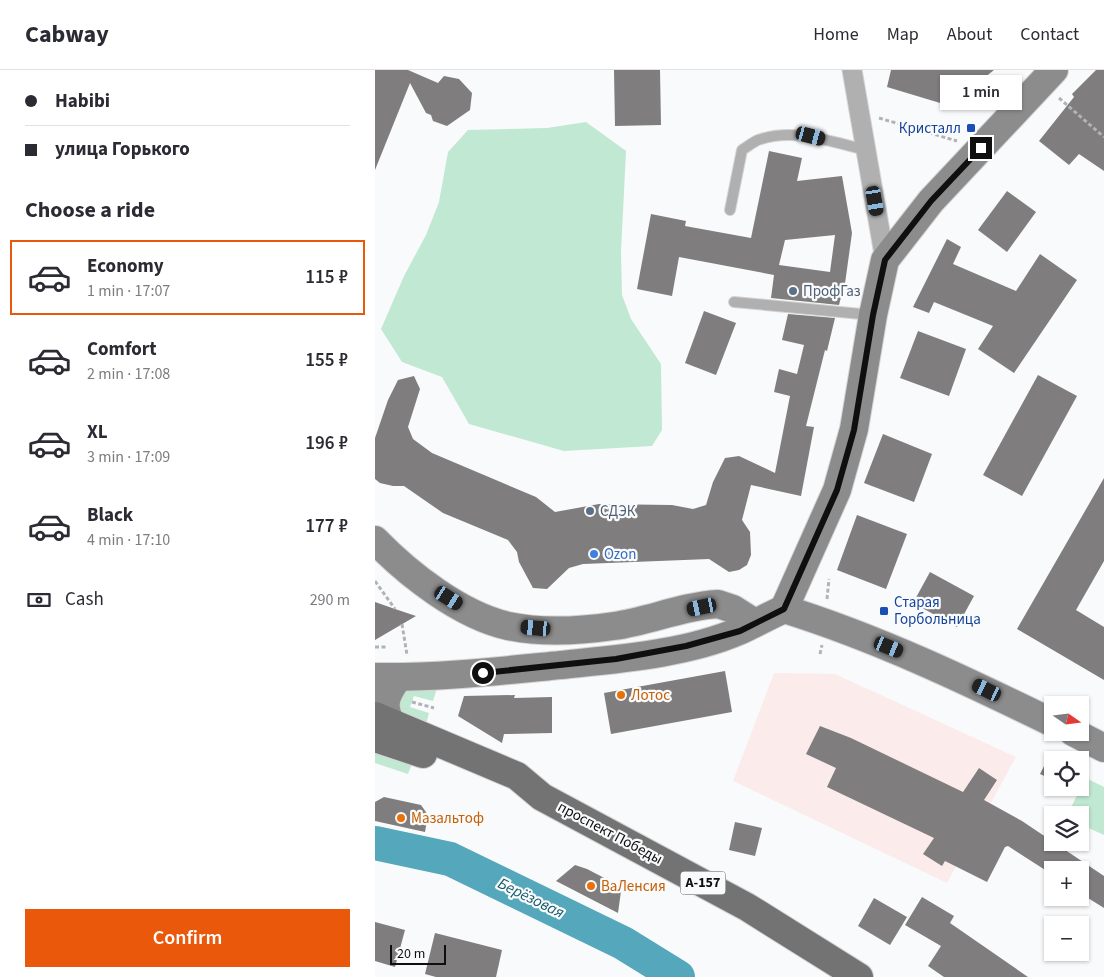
<!DOCTYPE html>
<html lang="en">
<head>
<meta charset="utf-8">
<style>
	body { margin:0; font-family:"Source Sans 3",sans-serif; background:#f7f7f7; color:#2b2b33; height:100vh; display:flex; flex-direction:column; font-size:19px; white-space:nowrap }
	* { box-sizing:border-box; margin:0 }
	p { font-size:16px; color:#7c7c81 }
	.icon { flex:none; width:28px; height:28px; fill:none; stroke:currentColor; stroke-width:2; stroke-linecap:round; stroke-linejoin:round }
	.map { position:relative; flex:1; overflow:hidden }
	.drawer { display:flex; flex-direction:column; background:#fff; width:375px }
	.drawer>* { flex:none }
	.top-card { display:grid; align-content:center; height:110px; padding:0 25px; background:#fff }
	.needle { width:32px; rotate:104deg }
	.tools { position:absolute; left:669px; top:626px; display:grid; gap:10px }
	.tools a { display:grid; place-items:center; width:45px; height:45px; border-radius:0px; background:#fff; box-shadow:0 1px 4px #0004; font-size:25px }
	.scale { position:absolute; left:15px; bottom:12px; width:56px; box-sizing:border-box; padding-left:5px; border:2px solid #0f0f10; border-top:0; font-size:14px; line-height:18px; white-space:nowrap; color:#0f0f10; -webkit-text-stroke:4px #f9fafb; paint-order:stroke }
	.end { position:absolute; width:22px; height:22px; margin:-11px; border:6px solid #0f0f10; background:#fff; box-shadow:0 0 0 2px #fff }
	.from { border-radius:50% }
	.bubble { position:absolute; height:35px; border-radius:0px; background:#fff; box-shadow:0 1px 4px #0004; font-size:16px; font-weight:600; line-height:35px; text-align:center }
	.car { position:absolute; width:15px; height:30px; margin:-15px -8px; border-radius:6px; box-shadow:0 0 4px 1px #0007; background:linear-gradient(#222 24%,#8ab4d8 0 40%,#222 0 76%,#8ab4d8 0 86%,#222 0) }
	.top-card b { display:flex; align-items:center; gap:18px; height:48px; font-size:19px }
	.top-card b+b { border-top:1px solid #e1e1e2 }
	.top-card i { width:12px; height:12px; background:#2b2b33 }
	ul { padding:0; list-style:none }
	li { display:flex; align-items:center; gap:15px; height:75px; margin:0 10px 8px; padding:0 15px; border:2px solid transparent; border-radius:0px }
	li div { flex:1 }
	li b { display:block; font-size:19px }
	li em { font-style:normal; font-weight:600 }
	li.current { border-color:#ea580c }
	li>.icon { width:45px; height:45px; stroke-width:1.5 }
	h2 { padding:0 25px; font-size:22px; line-height:60px }
	.pay { display:flex; align-items:center; gap:12px; height:55px; padding:0 25px; font-size:19px }
	.pay p { margin-inline-start:auto }
	.cta { display:flex; gap:10px; margin-top:auto; padding:10px 25px }
	.cta a { flex:1; height:58px; border-radius:0px; background:#ea580c; color:#fff; font-size:20px; font-weight:600; line-height:58px; text-align:center }
	header { display:flex; align-items:center; gap:30px; box-sizing:border-box; height:70px; padding:0 25px; background:#fff; border-bottom:1px solid #e1e1e2 }
	header strong { font-size:24px }
	nav { display:flex; gap:28px; margin-inline-start:auto; font-size:18px }
	main { display:flex; flex:1; min-height:0 }
	.map>svg:first-child { display:block }
	.medical { fill:#fcebeb }
	.green { fill:#c0e8d2 }
	.lines { fill:none; stroke-linecap:round; stroke-linejoin:round }
	.river { stroke:#55a8bc; stroke-width:34 }
	.building { fill:#7f7d7e; fill-rule:evenodd }
	.lane-casing { stroke:#d4d4d5; stroke-width:12 }
	.street-casing { stroke:#d4d4d5; stroke-width:21 }
	.secondary-casing { stroke:#d4d4d5; stroke-width:30 }
	.primary-casing { stroke:#d4d4d5; stroke-width:30 }
	.path { stroke:#b2b3b4; stroke-width:3; stroke-dasharray:4 2.5; stroke-linecap:butt }
	.lane { stroke:#b1b0b0; stroke-width:10 }
	.street { stroke:#b1b0b0; stroke-width:19 }
	.secondary { stroke:#8d8c8c; stroke-width:28 }
	.primary { stroke:#747373; stroke-width:28 }
	.route { stroke:#0f0f10; stroke-width:6 }
	.transit-dot { fill:#1a4fb4; stroke:#f9fafb; stroke-width:2 }
	.service-dot { fill:#5c6f8a; stroke:#f9fafb; stroke-width:2 }
	.shop-dot { fill:#3f7fe0; stroke:#f9fafb; stroke-width:2 }
	.food-dot { fill:#e8710a; stroke:#f9fafb; stroke-width:2 }
	.labels { text-anchor:middle; dominant-baseline:central; stroke-width:4.5; stroke-linejoin:round; paint-order:stroke }
	.shield { fill:#f9fafb; stroke:#555656; stroke-width:1 }
	.shield-label { font-size:14px; font-weight:bold; fill:#0f0f10 }
	.transit-label { font-size:15px; fill:#164399; stroke:#f9fafb; text-anchor:end }
	.service-label { font-size:15px; fill:#4e5e75; stroke:#f9fafb; text-anchor:start }
	.shop-label { font-size:15px; fill:#366cbe; stroke:#f9fafb; text-anchor:start }
	.food-label { font-size:15px; fill:#c56008; stroke:#f9fafb; text-anchor:start }
	.street-label { font-size:15px; fill:#0f0f10; stroke:#f9fafb }
	.water-label { font-size:16px; font-style:italic; fill:#155a69; stroke:#f9fafb }
</style>
</head>
<body>
<header>
<strong>Cabway</strong>
<nav><a>Home</a><a>Map</a><a>About</a><a>Contact</a></nav>
</header>
<main>
<section class="drawer">
<div class="top-card">
<b><i class="from"></i>Habibi</b>
<b><i></i>улица Горького</b>
</div>
<h2>Choose a ride</h2>
<ul>
<li class="current"><svg class="icon" aria-label="car" viewBox="0 0 24 24"><path d="M5 17H2v-5l4-1 3-4h7l3 4 3 1v5h-3M9 17h6M6 11h13"/><circle cx="7" cy="17" r="2"/><circle cx="17" cy="17" r="2"/></svg><div><b>Economy</b><p>1 min · 17:07</p></div><em>115 ₽</em></li>
<li><svg class="icon" aria-label="car" viewBox="0 0 24 24"><path d="M5 17H2v-5l4-1 3-4h7l3 4 3 1v5h-3M9 17h6M6 11h13"/><circle cx="7" cy="17" r="2"/><circle cx="17" cy="17" r="2"/></svg><div><b>Comfort</b><p>2 min · 17:08</p></div><em>155 ₽</em></li>
<li><svg class="icon" aria-label="car" viewBox="0 0 24 24"><path d="M5 17H2v-5l4-1 3-4h7l3 4 3 1v5h-3M9 17h6M6 11h13"/><circle cx="7" cy="17" r="2"/><circle cx="17" cy="17" r="2"/></svg><div><b>XL</b><p>3 min · 17:09</p></div><em>196 ₽</em></li>
<li><svg class="icon" aria-label="car" viewBox="0 0 24 24"><path d="M5 17H2v-5l4-1 3-4h7l3 4 3 1v5h-3M9 17h6M6 11h13"/><circle cx="7" cy="17" r="2"/><circle cx="17" cy="17" r="2"/></svg><div><b>Black</b><p>4 min · 17:10</p></div><em>177 ₽</em></li>
</ul>
<div class="pay"><svg class="icon" aria-label="cash" viewBox="0 0 24 24"><path d="M3 7h18v10H3z"/><circle cx="12" cy="12" r="2"/></svg>Cash<p>290 m</p></div>
<div class="cta"><a>Confirm</a></div>
</section>
<div class="map">
<svg width="729" height="907" viewBox="0 0 729 907">
	<rect width="100%" height="100%" fill="#f9fafb"/>
	<path class="medical" d="M399,603L460,604L641,687L572,813L358,711Z"/>
	<g class="green">
		<path d="M211,52L251,81L246,182L247,225L256,249L286,294L287,360L277,376L189,381L94,354L67,307L27,292L6,259L29,206L51,165L64,132L73,82L93,60L172,58Z"/>
		<path d="M62,618L58,631L39,626L35,637L54,643L51,654L26,643L22,630L24,625L32,619Z"/>
		<path d="M0,679L38,691L33,704L0,693Z"/>
		<path d="M711,708L729,717V765L705,754V745H692Z"/>
	</g>
	<g class="lines">
		<path class="river" d="M0,773L75,789L248,873L303,907"/>
	</g>
	<g class="building">
		<path d="M0,0H33L63,13L69,6L84,9L97,23L95,40L72,56L58,51L56,45L51,43L35,13L0,100Z"/>
		<path d="M239,0H285L286,55L240,56Z"/>
		<path d="M516,0H619L594,20L585,39L512,17Z"/>
		<path d="M721,0H729V101L704,84L694,95L664,71L699,27L697,24Z"/>
		<path d="M394,81L427,88L422,111L467,106L477,163L468,228L466,227L464,235L396,228L399,205L304,187L297,226L262,219L276,144L311,151L310,156L376,168ZM460,165L455,202L404,195L410,170Z"/>
		<path d="M632,121L661,142L632,182L603,160Z"/>
		<path d="M572,169L586,177L578,194L641,221L665,184L702,210L639,303L603,279L618,256L559,232L554,243L538,237Z"/>
		<path d="M329,241L361,253L341,305L310,293Z"/>
		<path d="M413,244L460,248L452,281L450,280L431,356L439,357L426,426L376,415L367,450L375,462L376,485L372,495L364,500L354,502L334,489L208,494L194,498L172,519L158,518L144,492L142,482L133,470L68,443L29,416H18L5,413L0,409V368L13,330L23,310L39,306L45,319L33,357L38,369L57,383L161,427L180,442L224,434L297,435L318,439L331,435L338,412L350,388L364,386L400,403L415,326L399,322L404,299L422,304L429,275L407,270Z"/>
		<path d="M543,261L591,279L574,326L525,308Z"/>
		<path d="M663,305L702,326L647,426L608,405Z"/>
		<path d="M508,364L557,384L539,432L489,413Z"/>
		<path d="M729,408V491L701,540L729,557V610L642,559Z"/>
		<path d="M482,445L532,464L511,519L462,500Z"/>
		<path d="M555,502L599,526L582,557L538,533Z"/>
		<path d="M0,532L20,539L41,546L0,570Z"/>
		<path d="M350,601L357,642L236,664L229,623Z"/>
		<path d="M140,625L139,628L177,627V663L129,664L127,673L83,646L89,626Z"/>
		<path d="M445,656L476,668L588,722L604,698L622,710L609,730L647,751L729,806V838L705,823V800H678V805L633,776L630,777L612,812L570,791L567,796L548,784L559,768L452,717L461,698L431,684Z"/>
		<path d="M674,686L683,690H678V710L665,704Z"/>
		<path d="M9,727L46,735L53,745L50,762L0,751V732Z"/>
		<path d="M360,752L387,758L380,786L354,780Z"/>
		<path d="M200,795L212,799L237,812L246,821L243,843L181,811Z"/>
		<path d="M547,827L579,846L575,853L653,907H569L553,896L566,876L530,855Z"/>
		<path d="M499,828L532,847L515,875L483,856Z"/>
		<path d="M0,852L30,860L20,897L0,891Z"/>
		<path d="M60,863L127,880L121,907H61L50,904Z"/>
	</g>
	<g class="lines">
		<defs>
			<g id="lane">
				<path d="M355,140L367,80C372,77 378,72 383,70C418,57 457,72 491,80"/>
				<path d="M359,232L497,245"/>
			</g>
			<path id="street" d="M477,0L510,190"/>
			<g id="secondary">
				<path d="M0,470C33,504 85,545 133,556C166,563 205,561 239,556C274,551 308,536 343,534L358,539L380,553"/>
				<path d="M409,539L462,420L479,359L498,245L510,190L556,131L679,0"/>
				<path d="M0,607C62,608 124,601 186,595C243,589 311,584 364,561C379,554 394,546 409,539C502,568 590,610 678,653"/>
				<path d="M16,653C7,636 10,627 20,612"/>
				<path d="M698,662L729,678"/>
			</g>
			<g id="primary">
				<path d="M0,646L142,706L167,727L372,837L484,907"/>
				<path d="M0,668L48,684"/>
			</g>
		</defs>
		<use href="#lane" class="lane-casing"/>
		<use href="#street" class="street-casing"/>
		<use href="#secondary" class="secondary-casing"/>
		<use href="#primary" class="primary-casing"/>
		<g class="path">
			<path d="M684,28L729,67"/>
			<path d="M504,48L582,71"/>
			<path d="M0,511L20,539"/>
			<path d="M452,529L454,509"/>
			<path d="M27,554L32,585"/>
			<path d="M0,577H11"/>
			<path d="M445,584L447,575"/>
			<path d="M37,632L59,638"/>
		</g>
		<use href="#lane" class="lane"/>
		<use href="#street" class="street"/>
		<use href="#secondary" class="secondary"/>
		<use href="#primary" class="primary"/>
	</g>
	<g class="lines">
		<path class="route" d="M108,603L241,589L311,576L365,561L409,539L462,420L479,360L498,245L510,190L556,131L606,78"/>
	</g>
	<g class="transit-dot">
		<rect x="591" y="53" width="10" height="10" rx="2.5"/>
		<rect x="504" y="536" width="10" height="10" rx="2.5"/>
	</g>
	<g class="service-dot">
		<circle cx="418" cy="221" r="5"/>
		<circle cx="215" cy="441" r="5"/>
	</g>
	<circle class="shop-dot" cx="219" cy="484" r="5"/>
	<g class="food-dot">
		<circle cx="246" cy="625" r="5"/>
		<circle cx="26" cy="748" r="5"/>
		<circle cx="216" cy="816" r="5"/>
	</g>
	<g class="labels">
		<rect class="shield" x="305.5" y="801.5" width="45" height="23" rx="4"/>
		<g class="shield-label">
			<text x="328" y="813">А-157</text>
		</g>
		<g class="transit-label">
			<text x="586" y="58">Кристалл</text>
			<text x="519" y="532" text-anchor="start">Старая<tspan x="519" dy="17">Горбольница</tspan></text>
		</g>
		<g class="service-label">
			<text x="428" y="221">ПрофГаз</text>
			<text x="225" y="441">СДЭК</text>
		</g>
		<g class="shop-label">
			<text x="229" y="484">Ozon</text>
		</g>
		<g class="food-label">
			<text x="256" y="625">Лотос</text>
			<text x="36" y="748">Мазальтоф</text>
			<text x="226" y="816">ВаЛенсия</text>
		</g>
		<g class="street-label">
			<text transform="translate(235 763) rotate(28)">проспект Победы</text>
		</g>
		<g class="water-label">
			<text transform="translate(156 828) rotate(26)">Берёзовая</text>
		</g>
	</g>
</svg>
<div class="tools">
<a><svg class="needle" viewBox="-14 -14 28 28"><path d="M0-13l5 13h-10z" fill="#e53935"/><path d="M0 13l5-13h-10z" fill="#7c7c81"/></svg></a>
<a><svg class="icon" aria-label="locate" viewBox="0 0 24 24"><circle cx="12" cy="12" r="6"/><path d="M12 2v4M12 18v4M2 12h4M18 12h4"/></svg></a>
<a><svg class="icon" aria-label="layers" viewBox="0 0 24 24"><path d="M12 4l9 5-9 5-9-5zM3 14l9 5 9-5"/></svg></a>
<a>+</a>
<a>−</a>
</div>
<div class="scale">20 m</div>
<i class="end from" style="left:108px;top:603px"></i>
<i class="end" style="left:606px;top:78px"></i>
<div class="bubble" style="left:565px;top:5px;width:82px">1 min</div>
<i class="car" style="left:436px;top:66px;rotate:105deg"></i>
<i class="car" style="left:500px;top:131px;rotate:170deg"></i>
<i class="car" style="left:74px;top:528px;rotate:122deg"></i>
<i class="car" style="left:327px;top:537px;rotate:258deg"></i>
<i class="car" style="left:161px;top:558px;rotate:275deg"></i>
<i class="car" style="left:514px;top:577px;rotate:112deg"></i>
<i class="car" style="left:612px;top:620px;rotate:296deg"></i>
</div>
</main>
</body>
</html>
